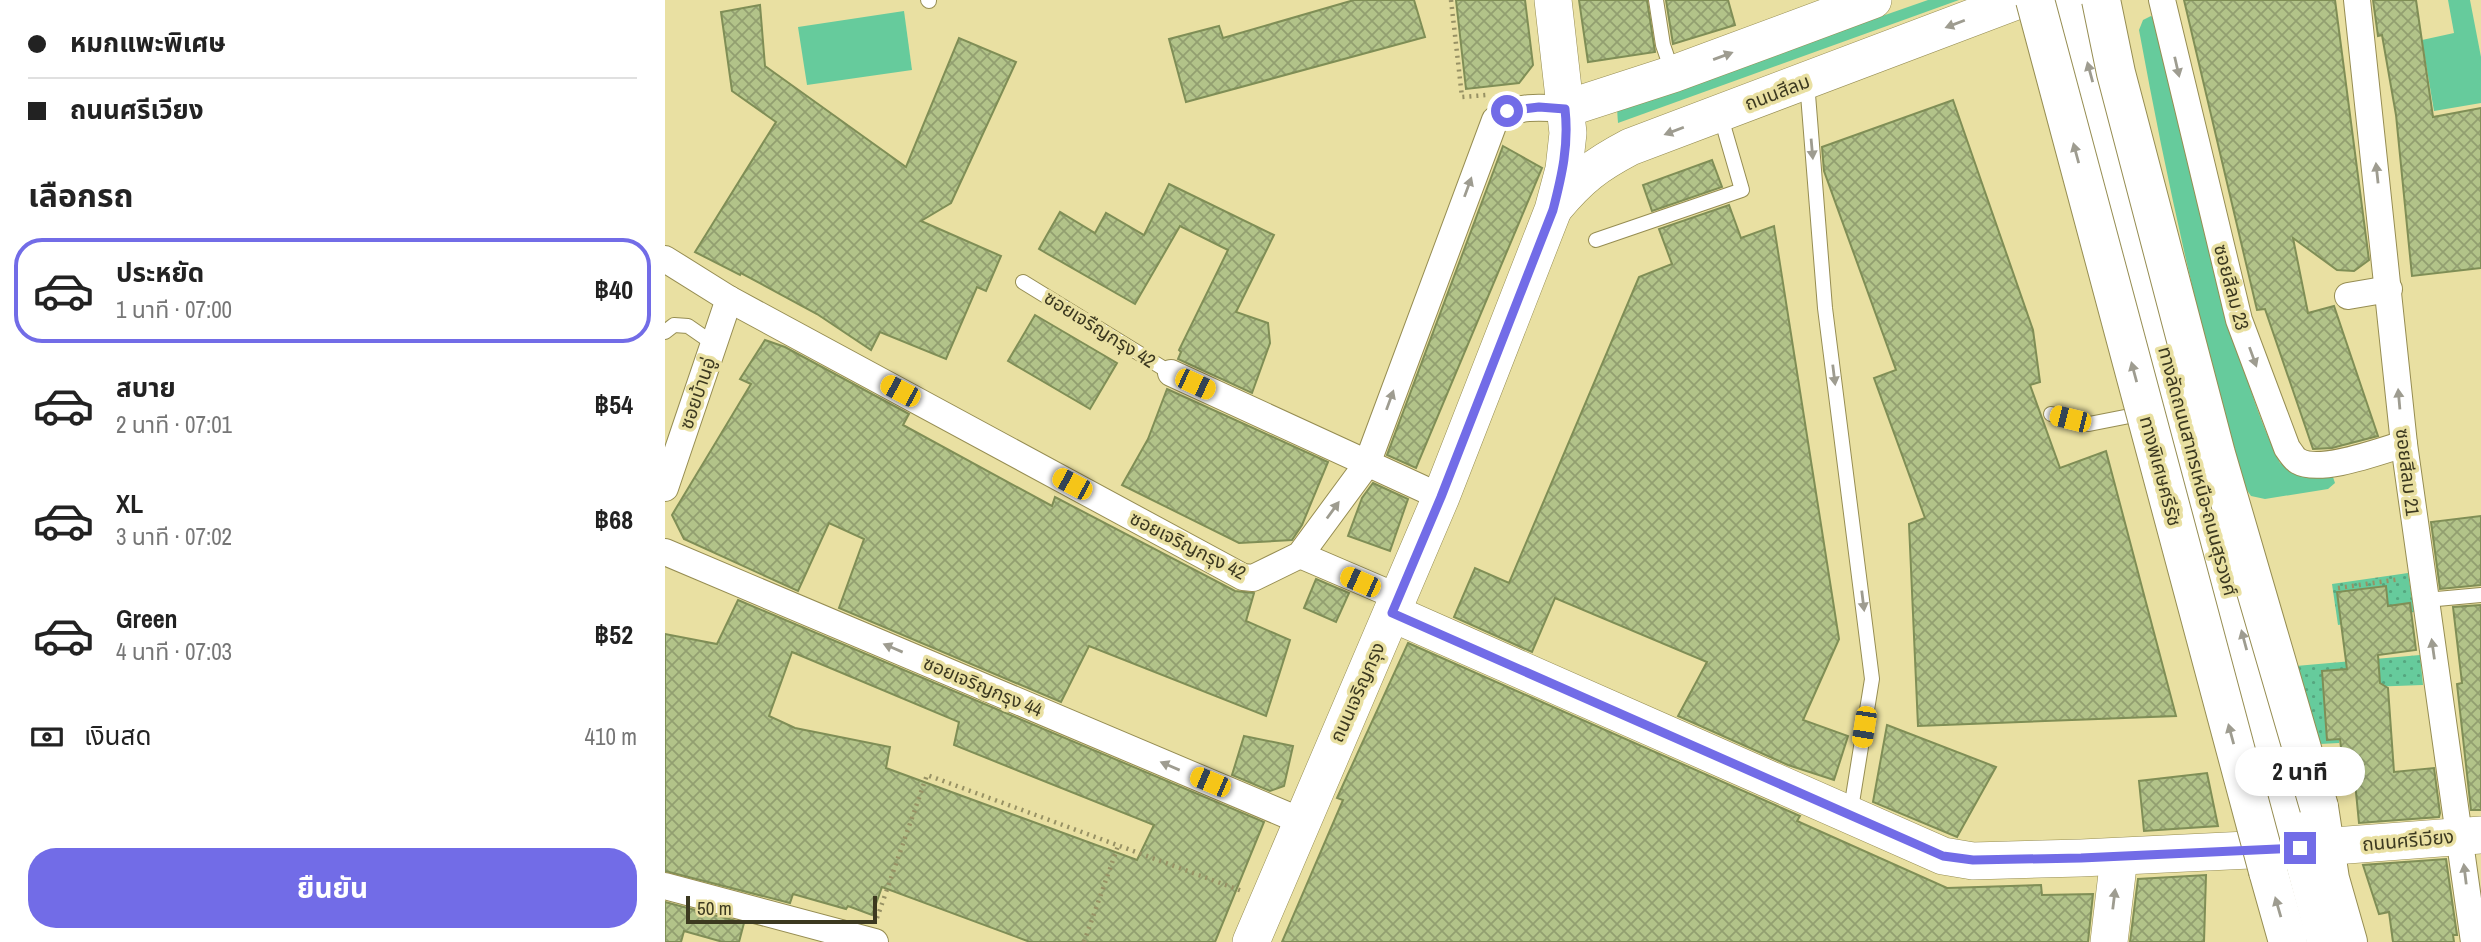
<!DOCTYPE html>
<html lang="th">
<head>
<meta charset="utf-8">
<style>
	body { margin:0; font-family:"Archivo Narrow","Noto Sans Thai",sans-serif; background:#f6f6f6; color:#222; height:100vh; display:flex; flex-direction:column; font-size:26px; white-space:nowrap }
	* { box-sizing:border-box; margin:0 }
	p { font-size:23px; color:#767676 }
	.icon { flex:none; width:38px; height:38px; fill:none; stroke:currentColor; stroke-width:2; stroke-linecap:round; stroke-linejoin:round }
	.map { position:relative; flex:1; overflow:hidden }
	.details { display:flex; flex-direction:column; background:#fff; width:665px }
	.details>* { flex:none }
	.top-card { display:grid; align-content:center; height:154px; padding:0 28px; background:#fff }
	.scale { position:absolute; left:21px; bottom:18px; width:191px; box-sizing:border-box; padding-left:7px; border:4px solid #3c3920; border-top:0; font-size:19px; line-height:24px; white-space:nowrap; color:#3c3920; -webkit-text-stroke:5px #e9e0a2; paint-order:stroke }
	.end { position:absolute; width:32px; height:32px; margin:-16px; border:9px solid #726ce7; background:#fff; box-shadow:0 0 0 4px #fff }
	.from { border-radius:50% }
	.bubble { position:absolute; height:49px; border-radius:24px; background:#fff; box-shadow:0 4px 10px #0003; font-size:23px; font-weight:700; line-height:49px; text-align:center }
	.car { position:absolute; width:21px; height:42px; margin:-21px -10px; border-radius:9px; box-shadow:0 0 5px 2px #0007; background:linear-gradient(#f5c518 24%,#345 0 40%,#f5c518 0 76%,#345 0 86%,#f5c518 0) }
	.top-card b { display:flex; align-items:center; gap:24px; height:66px; font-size:26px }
	.top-card b+b { border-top:2px solid #e0e0e0 }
	.top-card i { width:18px; height:18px; background:#222 }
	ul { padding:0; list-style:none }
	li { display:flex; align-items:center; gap:21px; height:105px; margin:0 14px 10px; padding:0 14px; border:4px solid transparent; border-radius:28px }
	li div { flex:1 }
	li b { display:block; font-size:26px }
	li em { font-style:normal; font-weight:700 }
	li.selected { border-color:#726ce7 }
	li>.icon { width:63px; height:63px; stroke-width:1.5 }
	h2 { padding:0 28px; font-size:32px; line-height:84px }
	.pay { display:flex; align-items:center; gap:18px; height:77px; padding:0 28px; font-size:26px }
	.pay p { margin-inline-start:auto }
	.primary-button { display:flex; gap:14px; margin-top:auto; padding:14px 28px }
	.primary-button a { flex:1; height:80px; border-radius:28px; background:#726ce7; color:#fff; font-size:28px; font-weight:700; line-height:80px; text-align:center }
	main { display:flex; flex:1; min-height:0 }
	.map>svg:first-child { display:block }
	.grass { fill:#66cb9c }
	.garden { fill:url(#garden-dots) }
	.building { fill:url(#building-cross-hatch); stroke:#7f8e56; stroke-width:2; fill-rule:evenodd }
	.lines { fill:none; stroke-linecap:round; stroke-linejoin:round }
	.lane-casing { stroke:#968d52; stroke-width:16 }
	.street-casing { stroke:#968d52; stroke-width:28 }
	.secondary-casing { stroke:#968d52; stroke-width:38 }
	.highway-casing { stroke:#968d52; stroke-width:40 }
	.path { stroke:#979164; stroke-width:4.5; stroke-dasharray:2 5; stroke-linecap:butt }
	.lane { stroke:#fff; stroke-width:14 }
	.street { stroke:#fff; stroke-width:26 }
	.secondary { stroke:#fff; stroke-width:37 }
	.highway { stroke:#fff; stroke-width:38 }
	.highway-bridge-casing { stroke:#968d52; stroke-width:40; stroke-linecap:butt }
	.highway-bridge { stroke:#fff; stroke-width:38 }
	.oneway { fill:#9e9c90 }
	.route { stroke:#726ce7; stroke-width:9 }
	.labels { text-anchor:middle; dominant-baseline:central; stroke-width:7; stroke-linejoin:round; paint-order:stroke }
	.street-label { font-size:19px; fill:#3c3920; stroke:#e9e0a2 }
</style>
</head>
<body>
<main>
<section class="details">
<div class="top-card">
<b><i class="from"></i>หมกแพะพิเศษ</b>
<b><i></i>ถนนศรีเวียง</b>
</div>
<h2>เลือกรถ</h2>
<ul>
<li class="selected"><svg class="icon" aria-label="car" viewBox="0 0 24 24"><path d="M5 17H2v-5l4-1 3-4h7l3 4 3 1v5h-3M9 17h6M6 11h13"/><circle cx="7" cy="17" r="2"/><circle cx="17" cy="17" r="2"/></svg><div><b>ประหยัด</b><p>1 นาที · 07:00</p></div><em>฿40</em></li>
<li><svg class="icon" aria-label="car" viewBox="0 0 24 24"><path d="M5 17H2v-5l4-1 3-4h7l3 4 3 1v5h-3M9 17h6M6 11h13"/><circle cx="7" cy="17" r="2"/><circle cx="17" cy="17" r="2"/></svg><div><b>สบาย</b><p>2 นาที · 07:01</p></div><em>฿54</em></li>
<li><svg class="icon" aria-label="car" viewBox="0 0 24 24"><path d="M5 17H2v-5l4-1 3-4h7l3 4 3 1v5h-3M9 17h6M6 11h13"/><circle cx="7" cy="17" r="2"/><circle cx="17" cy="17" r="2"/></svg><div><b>XL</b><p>3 นาที · 07:02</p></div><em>฿68</em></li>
<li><svg class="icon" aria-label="car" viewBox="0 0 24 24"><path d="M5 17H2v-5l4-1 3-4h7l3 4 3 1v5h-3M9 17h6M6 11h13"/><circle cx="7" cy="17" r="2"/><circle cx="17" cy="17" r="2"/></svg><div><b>Green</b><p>4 นาที · 07:03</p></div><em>฿52</em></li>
</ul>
<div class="pay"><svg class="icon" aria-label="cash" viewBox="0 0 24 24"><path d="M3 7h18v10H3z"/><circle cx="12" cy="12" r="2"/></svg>เงินสด<p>410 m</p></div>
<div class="primary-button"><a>ยืนยัน</a></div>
</section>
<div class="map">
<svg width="1816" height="942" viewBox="0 0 1816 942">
	<defs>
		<pattern id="garden-dots" width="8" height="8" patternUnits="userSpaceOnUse" patternTransform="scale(1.75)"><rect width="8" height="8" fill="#66cb9c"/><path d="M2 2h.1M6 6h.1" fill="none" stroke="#55a67f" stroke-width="1.8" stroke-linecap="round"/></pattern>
		<pattern id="building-cross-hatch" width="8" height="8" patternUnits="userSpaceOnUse" patternTransform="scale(1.75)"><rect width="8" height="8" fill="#b2c389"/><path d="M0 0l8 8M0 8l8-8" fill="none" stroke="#929f70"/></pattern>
	</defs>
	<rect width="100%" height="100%" fill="#e9e0a2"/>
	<g class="grass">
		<path d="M1263,0H1294L953,123L952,109Z"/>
		<path d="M1783,0H1805L1816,57V103L1769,111L1757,40L1789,33Z"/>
		<path d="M239,11L247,70L142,85L133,27Z"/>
		<path d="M1486,16L1496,24C1509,115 1532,202 1557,290C1573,350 1588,407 1615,463L1645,474H1667L1670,483L1663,489L1600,499L1586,496L1579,486C1536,336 1502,183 1474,30L1478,20Z"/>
	</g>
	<g class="garden">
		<path d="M1743,573L1749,612L1673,625L1667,584Z"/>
		<path d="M1755,655L1758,685L1676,688L1674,743L1655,744L1631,666Z"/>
	</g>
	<g class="building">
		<path d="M689,0H749L760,37L521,102L504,39L554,26L558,38Z"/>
		<path d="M791,0H860L868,65L854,83L801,89Z"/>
		<path d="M914,0H982L990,52L923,62Z"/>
		<path d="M1001,0H1063L1070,25L1008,44Z"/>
		<path d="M1519,0H1670L1704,260L1689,271L1672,270L1628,238L1643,313L1669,306L1713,436L1667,448L1648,449L1600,309L1592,310Z"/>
		<path d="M1708,0H1751L1768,117L1816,108V268L1747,276L1731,115L1717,35L1713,36Z"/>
		<path d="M95,5L100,66L241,167L294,38L351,62L286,203L256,221L336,256L321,291L312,287L281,359L215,332L206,350L152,314L76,273L75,275L30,252L111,122L67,91L56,12Z"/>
		<path d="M1288,100L1368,330L1375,382L1365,385L1395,468L1441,451L1511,716L1253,726L1244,524L1260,518L1209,378L1231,370L1159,171L1157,147Z"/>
		<path d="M838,146L877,168L751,468L722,455Z"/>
		<path d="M1047,160L1057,187L987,211L978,185Z"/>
		<path d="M504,184L609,235L571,312L603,323L605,343L587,393L513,359L516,352L514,350L563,250L515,226L470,304L374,249L395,212L430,233L441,213L479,235Z"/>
		<path d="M1064,205L1076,238L1109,226L1174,639L1138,720L1183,736L1169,780L1123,765L1013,716L1042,662L890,598L867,652L789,617L810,568L844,583L974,277L1007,264L994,229Z"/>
		<path d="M370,315L452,363L425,409L343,361Z"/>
		<path d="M100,340L120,347L244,414L238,425L387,506L390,497L570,591L589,593L581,621L625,640L601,716L424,646L396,702L174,608L199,539L164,523L133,591L19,539L7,515L86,384L75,379Z"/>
		<path d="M502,389L663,462L637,525L627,540L574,543L457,485L483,439Z"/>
		<path d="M708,483L743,499L725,551L683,536L697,498Z"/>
		<path d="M1816,516V585L1775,589L1766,522Z"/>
		<path d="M651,579L684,593L671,622L639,608Z"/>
		<path d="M1721,586L1723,606L1745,603L1751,650L1713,655L1715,683L1723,688L1729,772L1769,768L1775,813L1774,817L1694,823L1689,772L1679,773L1675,739L1662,740L1657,671L1682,669L1672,592Z"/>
		<path d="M73,600L599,822L550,942H365L217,887L207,915L183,906L181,909L128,894L125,903L0,871V634L52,644ZM127,652L294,722L289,745L489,825L472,860L221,768L225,747L130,728L104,716Z"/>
		<path d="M1816,605V810H1806L1792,684L1797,683L1788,607Z"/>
		<path d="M743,643L1135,816L1132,821L1282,888L1376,885L1377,895L1428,894L1423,942H617L678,800L672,798Z"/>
		<path d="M1222,725L1331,767L1292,837L1208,802Z"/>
		<path d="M579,736L628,746L619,786L605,791L567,775Z"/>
		<path d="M1542,773L1553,826L1479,831L1474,781Z"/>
		<path d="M1781,859L1792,935H1788L1789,942H1728L1724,912L1714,914L1698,865Z"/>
		<path d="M1541,875L1539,942H1465L1473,879Z"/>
		<path d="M0,902L79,923L74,942H58L19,931L16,942H0Z"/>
	</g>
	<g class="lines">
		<defs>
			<g id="lane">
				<path d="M263,0L264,1"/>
				<path d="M991,0L998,45L1008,74"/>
				<path d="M1142,82L1160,308L1207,679L1185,815"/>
				<path d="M931,240L1077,190L1055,114"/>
				<path d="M358,282L506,373"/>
				<path d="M0,332L9,325L23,326L49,344"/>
				<path d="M1386,414L1424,424L1480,413"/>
				<path d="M1761,600L1816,595"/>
			</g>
			<g id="street">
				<path d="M1497,0L1574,320L1622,448C1625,452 1629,459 1633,461C1655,474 1715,451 1739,444"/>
				<path d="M1692,0L1739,444L1809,942"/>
				<path d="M0,259L64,299L578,577L588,578L635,555L702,464L830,120C850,105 876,107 900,109"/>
				<path d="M1683,296L1724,289"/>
				<path d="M506,373L776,497"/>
				<path d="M0,488L64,299"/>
				<path d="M0,552L636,821"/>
				<path d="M635,555L733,597"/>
				<path d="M0,886L210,942"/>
			</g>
			<g id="secondary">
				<path d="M1405,0L1661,942"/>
				<path d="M900,109L1008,74L1208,0"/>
				<path d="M890,207C915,177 931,165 965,147L1354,0"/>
				<path d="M727,613L1278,856L1308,861L1416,858L1626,848"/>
				<path d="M1669,846L1816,835"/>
				<path d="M586,942L776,497L888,210L899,169L903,133L888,0"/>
				<path d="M1444,942L1454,857"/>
			</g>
			<g id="highway">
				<path d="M1654,807L1665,879L1683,942"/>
				<path d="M1603,871L1623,942"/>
			</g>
		</defs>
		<use href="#lane" class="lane-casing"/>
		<use href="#street" class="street-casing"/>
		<use href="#secondary" class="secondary-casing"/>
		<use href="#highway" class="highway-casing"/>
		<g class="path">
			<path d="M786,0L797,97L821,95"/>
			<path d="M1673,588L1735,579"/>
			<path d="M212,918L262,775L577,891"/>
			<path d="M419,942L453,846"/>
		</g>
		<use href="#lane" class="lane"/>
		<use href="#street" class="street"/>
		<use href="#secondary" class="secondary"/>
		<use href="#highway" class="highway"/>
		<defs>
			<g id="highway-bridge">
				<path d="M1370,0L1603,871"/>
				<path d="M1436,0L1451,73L1551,454L1654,807"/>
			</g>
		</defs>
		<use href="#highway-bridge" class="highway-bridge-casing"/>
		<use href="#highway-bridge" class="highway-bridge"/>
	</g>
	<defs><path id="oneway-solid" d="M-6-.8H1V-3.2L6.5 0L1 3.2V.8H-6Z" transform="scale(1.75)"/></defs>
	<g class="oneway">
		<use href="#oneway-solid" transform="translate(1290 24) rotate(159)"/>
		<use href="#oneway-solid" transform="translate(1058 56) rotate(-20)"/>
		<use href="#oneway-solid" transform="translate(1512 67) rotate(77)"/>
		<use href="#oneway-solid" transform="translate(1425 72) rotate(-105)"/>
		<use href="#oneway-solid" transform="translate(1009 131) rotate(159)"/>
		<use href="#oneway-solid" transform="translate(1147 149) rotate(85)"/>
		<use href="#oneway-solid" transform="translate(1411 153) rotate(-105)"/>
		<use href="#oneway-solid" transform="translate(1712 173) rotate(-96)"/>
		<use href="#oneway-solid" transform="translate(803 187) rotate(-70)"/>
		<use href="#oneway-solid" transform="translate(1588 357) rotate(70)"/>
		<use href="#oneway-solid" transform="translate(1469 372) rotate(-105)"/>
		<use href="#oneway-solid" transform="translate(1169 375) rotate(83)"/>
		<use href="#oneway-solid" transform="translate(1734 399) rotate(-95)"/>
		<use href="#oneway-solid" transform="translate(725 400) rotate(-70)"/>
		<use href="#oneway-solid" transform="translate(668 510) rotate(-54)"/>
		<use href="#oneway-solid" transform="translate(1198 601) rotate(83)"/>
		<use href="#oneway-solid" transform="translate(1579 640) rotate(-105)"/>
		<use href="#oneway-solid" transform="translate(228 648) rotate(-157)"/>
		<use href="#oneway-solid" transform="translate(1768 649) rotate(-98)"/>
		<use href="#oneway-solid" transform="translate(1566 734) rotate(-105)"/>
		<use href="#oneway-solid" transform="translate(505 766) rotate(-157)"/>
		<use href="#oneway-solid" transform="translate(1800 874) rotate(-97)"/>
		<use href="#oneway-solid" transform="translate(1449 899) rotate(-83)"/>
		<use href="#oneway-solid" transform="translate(1613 907) rotate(-106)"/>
	</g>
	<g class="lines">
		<path class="route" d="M842,111L874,107L900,109C904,145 897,175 888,210L776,497L727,613L1278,856L1308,860L1416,858L1635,848"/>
	</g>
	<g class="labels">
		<g class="street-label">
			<text transform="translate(1112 92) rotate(-21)">ถนนสีลม</text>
			<text transform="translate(1567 287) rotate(75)">ซอยสีลม 23</text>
			<text transform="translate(435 329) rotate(32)">ซอยเจรืญกรุง 42</text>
			<text transform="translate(32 393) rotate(-71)">ซอยบ้านอู่</text>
			<text transform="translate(1496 471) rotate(75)">ทางพิเศษศรีรัช</text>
			<text transform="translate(1533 471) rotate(75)">ทางลัดถนนสาทรเหนือ-ถนนสุรวงศ์</text>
			<text transform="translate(1743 472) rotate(83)">ซอยสีลม 21</text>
			<text transform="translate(523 545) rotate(27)">ซอยเจริญกรุง 42</text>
			<text transform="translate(318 686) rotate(23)">ซอยเจริญกรุง 44</text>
			<text transform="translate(692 692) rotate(-66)">ถนนเจริญกรุง</text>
			<text transform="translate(1743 840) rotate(-5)">ถนนศรีเวียง</text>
		</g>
	</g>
</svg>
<div class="scale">50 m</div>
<i class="end from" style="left:842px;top:111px"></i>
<i class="end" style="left:1635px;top:848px"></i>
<div class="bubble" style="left:1570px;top:747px;width:130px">2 นาที</div>
<i class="car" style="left:530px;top:384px;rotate:115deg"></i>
<i class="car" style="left:235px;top:391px;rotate:298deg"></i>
<i class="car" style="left:1405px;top:419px;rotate:284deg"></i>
<i class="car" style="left:407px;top:484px;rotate:298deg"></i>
<i class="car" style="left:695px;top:582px;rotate:294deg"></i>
<i class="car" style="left:1199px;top:727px;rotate:189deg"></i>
<i class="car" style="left:545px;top:782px;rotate:293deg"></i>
</div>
</main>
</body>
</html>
